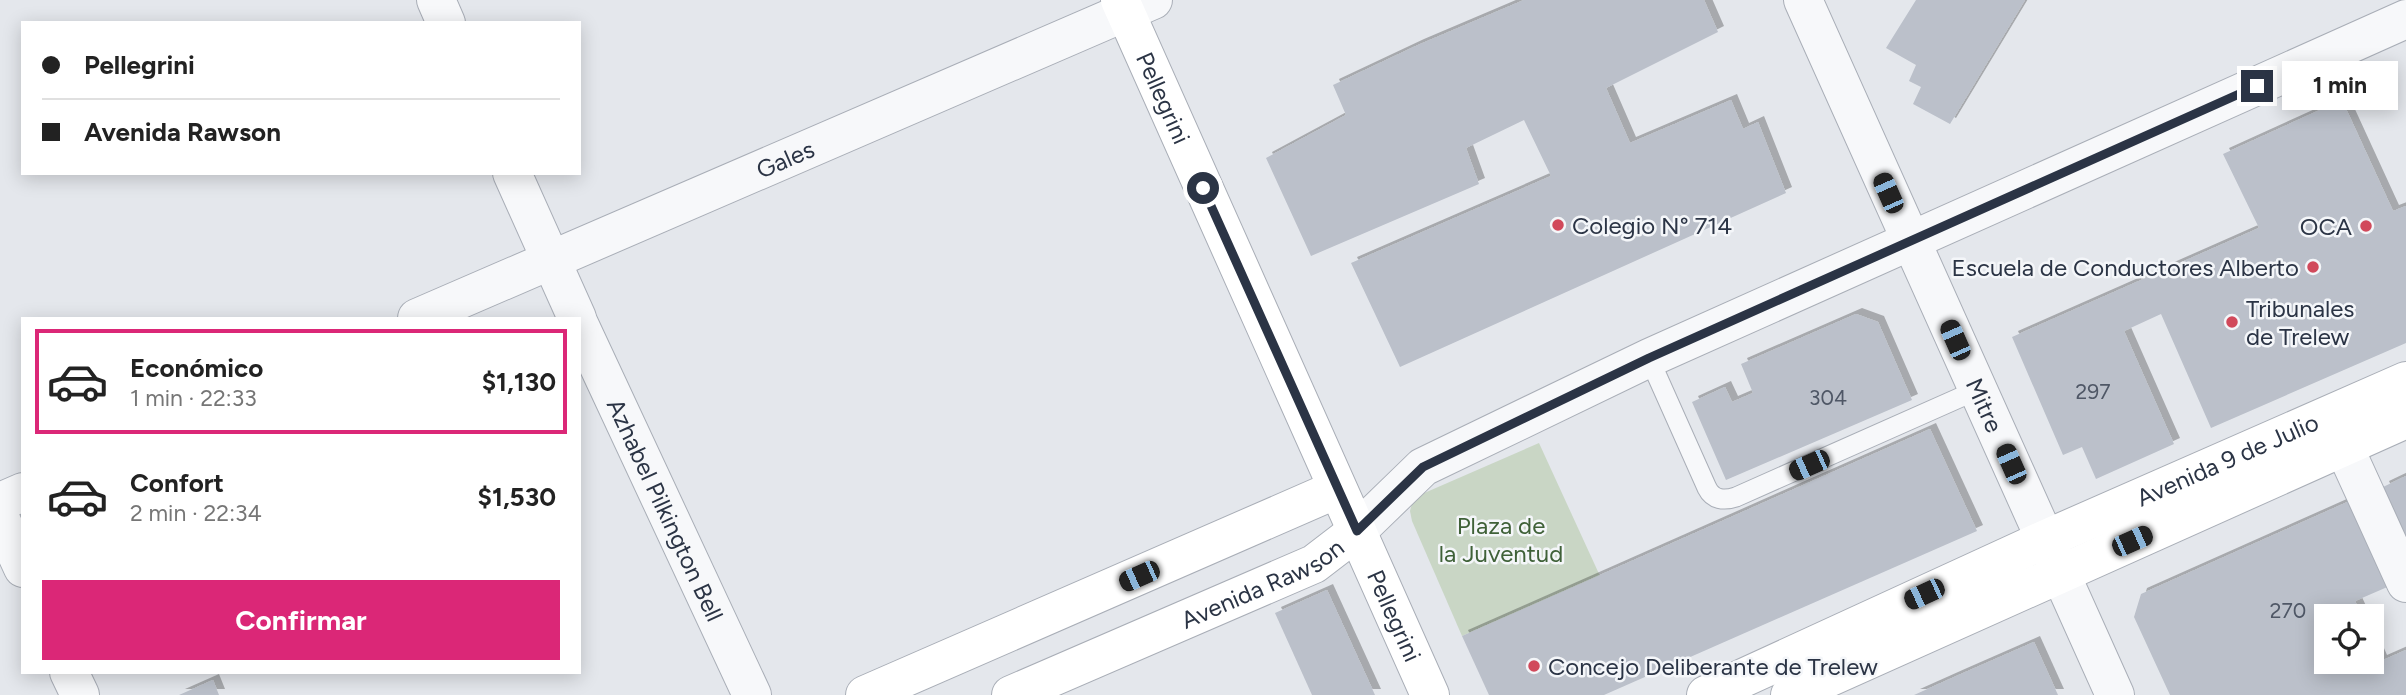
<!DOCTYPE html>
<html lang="es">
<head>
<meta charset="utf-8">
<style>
	body { margin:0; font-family:Figtree,sans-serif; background:#f6f6f6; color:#222; height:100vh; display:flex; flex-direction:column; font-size:26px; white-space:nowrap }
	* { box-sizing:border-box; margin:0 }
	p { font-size:23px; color:#767676 }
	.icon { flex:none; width:38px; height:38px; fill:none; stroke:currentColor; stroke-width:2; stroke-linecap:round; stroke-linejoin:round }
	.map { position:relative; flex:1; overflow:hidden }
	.details { position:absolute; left:21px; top:317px; width:560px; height:357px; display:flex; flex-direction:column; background:#fff; border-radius:0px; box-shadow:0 4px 18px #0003 }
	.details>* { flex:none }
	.guide { position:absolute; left:21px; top:21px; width:560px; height:154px; border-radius:0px; box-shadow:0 4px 18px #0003; display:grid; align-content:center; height:154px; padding:0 21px; background:#fff }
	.buttons { position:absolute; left:2314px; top:604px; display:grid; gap:14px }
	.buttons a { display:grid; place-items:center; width:70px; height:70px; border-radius:0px; background:#fff; box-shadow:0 4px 18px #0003; font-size:35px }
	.end { position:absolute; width:32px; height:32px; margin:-16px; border:9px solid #2b3445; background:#fff; box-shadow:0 0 0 4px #fff }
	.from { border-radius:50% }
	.bubble { position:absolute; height:49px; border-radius:0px; background:#fff; box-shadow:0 4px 18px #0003; font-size:23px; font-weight:700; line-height:49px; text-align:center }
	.car { position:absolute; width:21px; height:42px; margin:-21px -10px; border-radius:9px; box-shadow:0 0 5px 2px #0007; background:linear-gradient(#222 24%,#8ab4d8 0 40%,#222 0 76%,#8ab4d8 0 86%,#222 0) }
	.guide b { display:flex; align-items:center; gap:24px; height:66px; font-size:26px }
	.guide b+b { border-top:2px solid #e0e0e0 }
	.guide i { width:18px; height:18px; background:#222 }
	ul { padding:12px 0 0; list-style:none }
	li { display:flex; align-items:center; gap:21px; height:105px; margin:0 14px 10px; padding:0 7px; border:4px solid transparent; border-radius:0px }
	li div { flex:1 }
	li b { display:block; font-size:26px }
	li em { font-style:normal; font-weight:700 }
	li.active { border-color:#db2777 }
	li>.icon { width:63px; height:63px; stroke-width:1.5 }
	.action { display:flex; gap:14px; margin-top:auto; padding:14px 21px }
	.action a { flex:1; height:80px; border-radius:0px; background:#db2777; color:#fff; font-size:28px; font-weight:700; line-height:80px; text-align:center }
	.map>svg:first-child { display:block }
	.green { fill:#c9d6c5 }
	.building { fill:#bbc0ca; filter:url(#shadow) }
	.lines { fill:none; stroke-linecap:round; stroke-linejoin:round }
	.lane-casing { stroke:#a9aeb7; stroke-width:21 }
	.street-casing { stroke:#a9aeb7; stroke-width:40 }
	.secondary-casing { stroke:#a9aeb7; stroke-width:40 }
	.lane { stroke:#f7f8fa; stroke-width:19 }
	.street { stroke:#f7f8fa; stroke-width:38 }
	.secondary { stroke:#fff; stroke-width:38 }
	.route { stroke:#2b3445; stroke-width:9 }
	.poi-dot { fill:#d1495b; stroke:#f4f6f9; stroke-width:2.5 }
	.labels { text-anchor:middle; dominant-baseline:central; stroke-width:5; stroke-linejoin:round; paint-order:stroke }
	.number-label { font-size:21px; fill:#4f5766 }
	.street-label { font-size:24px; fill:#2b3445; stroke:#f4f6f9 }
	.poi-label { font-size:24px; fill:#2b3445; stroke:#f4f6f9; text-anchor:start }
	.park-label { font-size:24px; fill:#3f6138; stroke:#f4f6f9 }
</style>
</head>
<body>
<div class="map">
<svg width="2406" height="695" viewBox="0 0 2406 695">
	<defs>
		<filter id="shadow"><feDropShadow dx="6" dy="-6" stdDeviation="0" flood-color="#0004"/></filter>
	</defs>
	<rect width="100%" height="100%" fill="#e4e7ec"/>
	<path class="green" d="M1539,443L1600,576L1462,636L1412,521L1410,511L1413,500L1422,494Z"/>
	<g class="building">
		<path d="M1524,0H1704L1718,32L1606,88L1630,143L1731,100L1743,129L1758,122L1786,193L1400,367L1351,263L1551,176L1524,120L1466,148L1479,184L1311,256L1266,158L1346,115L1333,85L1418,45Z"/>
		<path d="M1916,0H2025L1950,124L1913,104L1921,87L1909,81L1916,65L1886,48Z"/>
		<path d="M2342,100L2393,211L2406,206V343L2211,428L2161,314L2124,331L2174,444L2096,479L2082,447L2063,455L2012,337L2259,228L2223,154Z"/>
		<path d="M1856,314L1878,322L1912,400L1726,480L1692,402L1725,387L1732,402L1753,393L1741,364Z"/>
		<path d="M1930,429L1977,531L1604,695H1489L1462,636Z"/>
		<path d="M2406,476V537L2383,487Z"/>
		<path d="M2352,500L2392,585L2355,601L2362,616H2326V662H2371V638L2381,661L2406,650V695H2170L2134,617L2141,594Z"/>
		<path d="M1327,590L1375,695H1312L1275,613Z"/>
		<path d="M2034,642L2058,695H1914L1961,674Z"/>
		<path d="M213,680L219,695H179Z"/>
	</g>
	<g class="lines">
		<defs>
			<path id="lane" d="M1649,358L1707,488C1713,500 1724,501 1736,497L1977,390"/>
			<g id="street">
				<path d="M436,0L446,23"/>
				<path id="s1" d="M1803,0L2115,695"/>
				<path d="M512,173L577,318"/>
				<path id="s2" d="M417,318L1153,0"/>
				<path id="s3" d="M579,324L752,695"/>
				<path d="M2344,447L2406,583"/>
				<path d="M0,502L23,492"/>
				<path d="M0,518L23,568"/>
				<path d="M1357,531L1423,467L1649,358L2406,19"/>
				<path d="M69,672L80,695"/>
			</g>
			<g id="secondary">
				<path id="s4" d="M1120,0L1430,695"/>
				<path d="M865,695L1337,489"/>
				<path id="s5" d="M1011,695L1314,564L1357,531"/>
				<path id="s6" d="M1706,695L2046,539L2406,381"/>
				<path d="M1790,695L2406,419"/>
			</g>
		</defs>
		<use href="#lane" class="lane-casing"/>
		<use href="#street" class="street-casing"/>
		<use href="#secondary" class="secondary-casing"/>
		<use href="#lane" class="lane"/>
		<use href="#street" class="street"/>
		<use href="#secondary" class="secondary"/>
	</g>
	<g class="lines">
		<path class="route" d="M1203,188L1357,531L1423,467L1649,358L2257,86"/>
	</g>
	<g class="poi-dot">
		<circle cx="1558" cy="225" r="7"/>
		<circle cx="2366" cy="226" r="7"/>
		<circle cx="2313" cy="267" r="7"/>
		<circle cx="2232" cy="322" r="7"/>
		<circle cx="1534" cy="666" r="7"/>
	</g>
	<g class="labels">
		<g class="number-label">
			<text x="2093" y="391">297</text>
			<text x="1828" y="397">304</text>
			<text x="2288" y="610">270</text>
		</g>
		<g class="street-label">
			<text stroke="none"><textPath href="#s4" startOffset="107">Pellegrini</textPath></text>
			<text stroke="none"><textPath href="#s2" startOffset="401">Gales</textPath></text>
			<text stroke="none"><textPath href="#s1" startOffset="444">Mitre</textPath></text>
			<text stroke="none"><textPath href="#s6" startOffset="572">Avenida 9 de Julio</textPath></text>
			<text stroke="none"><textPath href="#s3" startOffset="205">Azhabel Pilkington Bell</textPath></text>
			<text stroke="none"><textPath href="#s5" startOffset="275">Avenida Rawson</textPath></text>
			<text stroke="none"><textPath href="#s4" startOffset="674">Pellegrini</textPath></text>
		</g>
		<g class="poi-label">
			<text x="1572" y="225">Colegio N° 714</text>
			<text x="2352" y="226" text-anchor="end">OCA</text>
			<text x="2299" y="267" text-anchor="end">Escuela de Conductores Alberto</text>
			<text x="2246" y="308">Tribunales<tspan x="2246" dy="28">de Trelew</tspan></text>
			<text x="1548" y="666">Concejo Deliberante de Trelew</text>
		</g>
		<g class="park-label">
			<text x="1501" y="525">Plaza de<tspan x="1501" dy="28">la Juventud</tspan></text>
		</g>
	</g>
</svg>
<div class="buttons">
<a><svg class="icon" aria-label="locate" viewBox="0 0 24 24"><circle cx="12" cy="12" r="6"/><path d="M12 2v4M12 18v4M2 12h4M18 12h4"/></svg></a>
</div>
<i class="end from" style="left:1203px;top:188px"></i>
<i class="end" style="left:2257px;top:86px"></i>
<div class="bubble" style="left:2282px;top:61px;width:116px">1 min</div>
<i class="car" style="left:1888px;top:193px;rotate:336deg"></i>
<i class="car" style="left:1955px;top:340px;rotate:336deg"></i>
<i class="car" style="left:2011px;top:464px;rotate:336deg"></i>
<i class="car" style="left:1809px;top:465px;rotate:246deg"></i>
<i class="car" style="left:2132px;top:541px;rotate:66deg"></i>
<i class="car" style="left:1139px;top:576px;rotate:246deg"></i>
<i class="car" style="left:1924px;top:594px;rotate:245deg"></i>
<div class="guide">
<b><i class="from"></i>Pellegrini</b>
<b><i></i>Avenida Rawson</b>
</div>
<section class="details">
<ul>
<li class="active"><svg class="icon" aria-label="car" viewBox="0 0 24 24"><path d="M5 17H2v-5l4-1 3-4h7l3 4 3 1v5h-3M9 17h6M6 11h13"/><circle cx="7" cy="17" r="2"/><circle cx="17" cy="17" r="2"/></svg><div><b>Económico</b><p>1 min · 22:33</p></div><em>$1,130</em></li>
<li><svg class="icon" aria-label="car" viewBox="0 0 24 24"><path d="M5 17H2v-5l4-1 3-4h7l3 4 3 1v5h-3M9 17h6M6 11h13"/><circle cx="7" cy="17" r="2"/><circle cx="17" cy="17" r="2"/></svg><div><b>Confort</b><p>2 min · 22:34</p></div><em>$1,530</em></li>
</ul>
<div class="action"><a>Confirmar</a></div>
</section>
</div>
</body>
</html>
